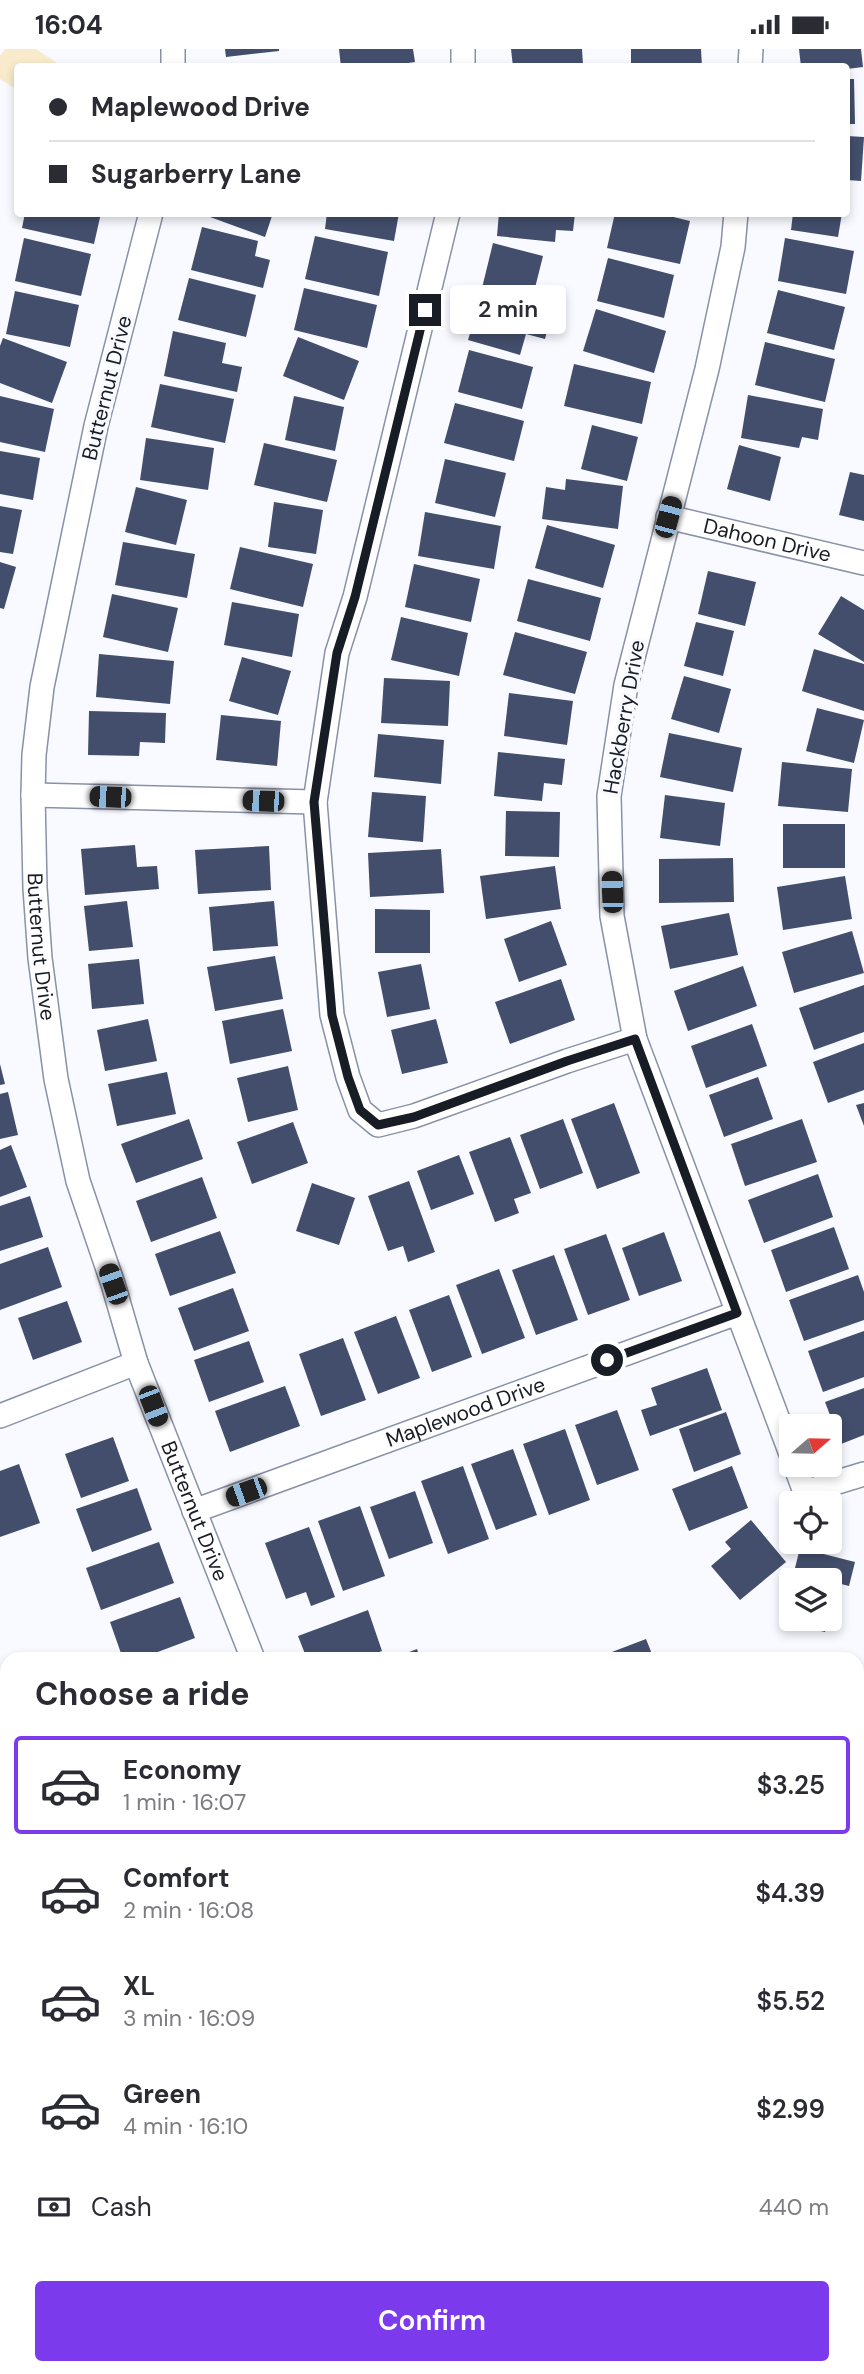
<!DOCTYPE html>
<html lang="en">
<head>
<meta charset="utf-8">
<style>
	body { margin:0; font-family:"DM Sans",sans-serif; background:#f7f7f7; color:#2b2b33; height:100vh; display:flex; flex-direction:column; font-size:26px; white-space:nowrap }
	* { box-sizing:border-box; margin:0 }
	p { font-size:23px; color:#7c7c81 }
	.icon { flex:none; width:38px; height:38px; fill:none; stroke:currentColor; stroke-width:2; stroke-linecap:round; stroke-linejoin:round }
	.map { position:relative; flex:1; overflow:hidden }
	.details { position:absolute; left:0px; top:1603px; width:864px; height:723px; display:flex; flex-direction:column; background:#fff; border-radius:21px 21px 0 0; box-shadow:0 4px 10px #0003 }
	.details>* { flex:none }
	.banner { position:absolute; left:14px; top:14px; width:836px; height:154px; border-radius:7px; box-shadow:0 4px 10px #0003; display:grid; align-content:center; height:154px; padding:0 35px; background:#fff }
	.needle { width:46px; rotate:70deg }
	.controls { position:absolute; left:779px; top:1365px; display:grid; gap:14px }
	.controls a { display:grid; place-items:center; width:63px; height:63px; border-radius:7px; background:#fff; box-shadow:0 4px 10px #0003; font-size:35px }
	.end { position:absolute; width:32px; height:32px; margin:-16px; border:9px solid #181c25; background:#fff; box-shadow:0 0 0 4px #fff }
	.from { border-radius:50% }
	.bubble { position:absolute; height:49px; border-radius:7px; background:#fff; box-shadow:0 4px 10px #0003; font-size:23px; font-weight:600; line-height:49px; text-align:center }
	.car { position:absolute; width:21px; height:42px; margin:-21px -10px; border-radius:9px; box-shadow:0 0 5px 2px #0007; background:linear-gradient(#222 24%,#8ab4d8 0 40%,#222 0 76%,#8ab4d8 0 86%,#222 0) }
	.banner b { display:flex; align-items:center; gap:24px; height:66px; font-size:26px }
	.banner b+b { border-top:2px solid #e1e1e2 }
	.banner i { width:18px; height:18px; background:#2b2b33 }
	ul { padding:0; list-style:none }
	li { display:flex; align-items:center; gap:21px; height:98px; margin:0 14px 10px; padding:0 21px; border:4px solid transparent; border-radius:7px }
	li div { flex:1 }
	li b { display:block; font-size:26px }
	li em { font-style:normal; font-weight:600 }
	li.active { border-color:#7c3aed }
	li>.icon { width:63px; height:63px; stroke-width:1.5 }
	h2 { padding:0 35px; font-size:32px; line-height:84px }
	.pay { display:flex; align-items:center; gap:18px; height:77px; padding:0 35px; font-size:26px }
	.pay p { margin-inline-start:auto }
	.button { display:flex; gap:14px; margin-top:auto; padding:14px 35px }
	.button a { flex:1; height:80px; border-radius:7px; background:#7c3aed; color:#fff; font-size:28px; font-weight:600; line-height:80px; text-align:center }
	.status { display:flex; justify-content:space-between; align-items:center; height:49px; padding:0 35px; background:#fff; direction:ltr }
	.status svg { height:19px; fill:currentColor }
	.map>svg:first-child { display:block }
	.green { fill:#f9eacb }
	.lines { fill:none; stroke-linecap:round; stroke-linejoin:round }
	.stream { stroke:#818ca6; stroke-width:7 }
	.building { fill:#424e6b }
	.lane-casing { stroke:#8891a8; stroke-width:14 }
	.street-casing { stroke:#8891a8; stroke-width:26 }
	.primary-casing { stroke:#8891a8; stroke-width:38 }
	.lane { stroke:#fff; stroke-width:10 }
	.street { stroke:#fff; stroke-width:23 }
	.primary { stroke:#fff; stroke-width:35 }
	.route { stroke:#181c25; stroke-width:9 }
	.labels { text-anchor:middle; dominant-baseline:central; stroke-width:7; stroke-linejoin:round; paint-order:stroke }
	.street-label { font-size:21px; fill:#181c25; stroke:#f8faff }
</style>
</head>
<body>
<div class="status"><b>16:04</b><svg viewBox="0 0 49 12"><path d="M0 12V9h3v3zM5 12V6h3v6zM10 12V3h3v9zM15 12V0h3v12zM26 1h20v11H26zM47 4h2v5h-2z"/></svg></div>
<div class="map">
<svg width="864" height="2325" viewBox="0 0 864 2325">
	<rect width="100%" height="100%" fill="#f8faff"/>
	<g class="green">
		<path d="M5,0H36L57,14L55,17L18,18L17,41L0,30V7Z"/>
		<path d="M0,2131L7,2132V2282L0,2293Z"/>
		<path d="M858,2223L864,2225V2325H525L502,2321L491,2325H312L307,2319H858Z"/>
	</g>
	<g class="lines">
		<g class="stream">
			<path d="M0,2176L7,2177"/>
			<path d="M858,2303L864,2310"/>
		</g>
	</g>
	<g class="building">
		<path d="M225,0H279V2L226,8Z"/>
		<path d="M339,0H413L415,13L382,18H341Z"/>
		<path d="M511,0H582L583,16L513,18Z"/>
		<path d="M631,0H701L702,18H631Z"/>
		<path d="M799,0H861L863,18L847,20V18H801Z"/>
		<path d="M847,30H854L855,75H847Z"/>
		<path d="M847,87L864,88L861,132L847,131Z"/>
		<path d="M25,164H101L94,195L22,179Z"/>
		<path d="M199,164H273L265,188Z"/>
		<path d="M327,164H399L394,192L325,180Z"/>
		<path d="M499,164H575L573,182L556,181L555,193L497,187Z"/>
		<path d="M615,164H657L690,172L680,215L607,199Z"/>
		<path d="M793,164H842L838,188L791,181Z"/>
		<path d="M202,178L258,192L255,207L270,211L263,239L191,221Z"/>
		<path d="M315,187L388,203L379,247L305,230Z"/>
		<path d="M24,189L91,205L81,247L15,232Z"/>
		<path d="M785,189L854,202L846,245L778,232Z"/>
		<path d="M493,194L543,207L532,251L482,239Z"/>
		<path d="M608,209L674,226L664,269L597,252Z"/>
		<path d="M189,229L256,246L246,288L178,271Z"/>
		<path d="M304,239L377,256L367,299L294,281Z"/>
		<path d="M778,241L845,258L834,301L767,284Z"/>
		<path d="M15,242L79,256L70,298L6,285Z"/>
		<path d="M481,247L551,267L545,290L526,285L520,306L468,291Z"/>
		<path d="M596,260L666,282L654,324L583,302Z"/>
		<path d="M173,282L226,294L222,314L242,318L237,343L164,327Z"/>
		<path d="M298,288L359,312L344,351L283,327Z"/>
		<path d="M3,289L67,313L52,354L0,334V297Z"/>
		<path d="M765,293L835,310L825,353L755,336Z"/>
		<path d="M469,301L533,318L522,360L458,343Z"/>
		<path d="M574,315L651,333L642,375L564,357Z"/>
		<path d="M160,335L234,350L225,394L151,378Z"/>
		<path d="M748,346L823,360L818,391L802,388L799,399L741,389Z"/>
		<path d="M0,347L54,360L45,403L0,393Z"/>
		<path d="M294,347L344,358L335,402L285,391Z"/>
		<path d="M455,354L524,372L514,412L444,394Z"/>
		<path d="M592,376L638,388L627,432L581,420Z"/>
		<path d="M146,389L214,399L208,441L140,431Z"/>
		<path d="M264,394L337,411L327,453L254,436Z"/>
		<path d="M739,396L781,408L770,452L727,440Z"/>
		<path d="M0,402L40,409L33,451L0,445Z"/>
		<path d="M445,410L506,424L495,468L435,454Z"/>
		<path d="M850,423L864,426V472L839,466Z"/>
		<path d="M566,430L623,437L618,480L542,470L546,438L565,441Z"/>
		<path d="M136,438L187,451L176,496L125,483Z"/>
		<path d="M274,453L323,461L316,505L268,498Z"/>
		<path d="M0,457L22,461L13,505L0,503Z"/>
		<path d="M425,463L501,477L494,520L418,507Z"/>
		<path d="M547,476L615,496L603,539L535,519Z"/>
		<path d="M123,493L195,505L187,549L115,536Z"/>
		<path d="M240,498L313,515L303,558L230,540Z"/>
		<path d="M0,513L16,518L4,560L0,559Z"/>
		<path d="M414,515L480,530L471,573L405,558Z"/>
		<path d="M708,522L756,533L745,577L698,565Z"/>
		<path d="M528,530L601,549L590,592L517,572Z"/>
		<path d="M112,545L178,559L168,603L103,588Z"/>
		<path d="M841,547L864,561V613L818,585Z"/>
		<path d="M232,553L299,565L292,608L224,596Z"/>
		<path d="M401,568L468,584L459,627L391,611Z"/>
		<path d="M696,573L734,582L723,627L684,617Z"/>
		<path d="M515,583L587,603L575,645L503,626Z"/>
		<path d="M814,600L864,615V662L802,642Z"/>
		<path d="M99,605L174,612L170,655L96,648Z"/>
		<path d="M242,608L291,622L278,666L229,652Z"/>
		<path d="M684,627L731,640L719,684L671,670Z"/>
		<path d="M384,629L450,632L448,677L381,674Z"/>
		<path d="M509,644L573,652L567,696L504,687Z"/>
		<path d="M817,659L864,671L854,714L806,702Z"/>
		<path d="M89,662L166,664L165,694L140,693L139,707L88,706Z"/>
		<path d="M221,666L281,672L277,717L216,711Z"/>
		<path d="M669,684L742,699L733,743L660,728Z"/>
		<path d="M378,685L444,691L441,735L374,728Z"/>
		<path d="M498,703L565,710L562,736L544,734L542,752L494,747Z"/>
		<path d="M782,713L852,720L848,763L778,757Z"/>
		<path d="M372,743L426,747L423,793L368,788Z"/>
		<path d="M665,746L725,754L720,797L660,789Z"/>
		<path d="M506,762L560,763L559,808L505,807Z"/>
		<rect x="783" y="775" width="62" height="44"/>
		<path d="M135,796L137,818L157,817L159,840L85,846L81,800Z"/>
		<path d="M269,797L271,841L198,845L195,801Z"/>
		<path d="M441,800L444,844L370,848L368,804Z"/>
		<path d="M733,809L734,853L659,854V810Z"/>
		<path d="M555,817L561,860L486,870L480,827Z"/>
		<path d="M845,827L852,870L783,881L777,838Z"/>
		<path d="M127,852L133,898L89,902L84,857Z"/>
		<path d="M274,852L278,897L213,902L209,858Z"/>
		<path d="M375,860L430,861V904H375Z"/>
		<path d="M729,864L738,906L670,920L661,877Z"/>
		<path d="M551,872L567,916L519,933L504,890Z"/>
		<path d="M852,882L864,924L794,944L782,903Z"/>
		<path d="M275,907L283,950L215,962L207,918Z"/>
		<path d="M139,910L144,955L92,960L88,915Z"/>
		<path d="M421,915L430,960L387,968L378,923Z"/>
		<path d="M743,917L757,957L688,982L674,942Z"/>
		<path d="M561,930L575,971L510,995L495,953Z"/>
		<path d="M864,936V983L814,1001L799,959Z"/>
		<path d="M283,960L292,1002L230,1015L222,972Z"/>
		<path d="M148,970L157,1012L105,1022L97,981Z"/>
		<path d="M436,970L448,1014L402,1025L391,981Z"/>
		<path d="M752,975L767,1017L706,1039L691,997Z"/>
		<path d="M864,994V1041L828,1054L813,1013Z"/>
		<path d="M0,1015L5,1035L0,1036Z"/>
		<path d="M288,1017L298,1061L248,1073L237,1029Z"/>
		<path d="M167,1023L176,1065L117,1077L108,1035Z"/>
		<path d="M758,1028L773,1070L724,1088L709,1046Z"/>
		<path d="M8,1043L18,1086L0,1090V1045Z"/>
		<path d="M614,1054L640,1124L597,1140L571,1070Z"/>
		<path d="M864,1054V1077L856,1056Z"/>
		<path d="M189,1070L203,1110L136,1134L121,1095Z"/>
		<path d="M563,1070L583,1124L540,1140L520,1086Z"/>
		<path d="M802,1070L817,1113L745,1137L731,1095Z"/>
		<path d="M293,1073L308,1114L252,1135L237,1093Z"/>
		<path d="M510,1088L531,1144L514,1150L519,1164L495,1173L469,1103Z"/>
		<path d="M11,1096L27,1138L0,1148V1101Z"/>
		<path d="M459,1106L474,1145L431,1161L417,1122Z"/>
		<path d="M818,1125L833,1168L764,1194L748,1151Z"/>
		<path d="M202,1128L217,1169L151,1193L136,1152Z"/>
		<path d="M409,1132L435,1203L408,1213L403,1197L388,1202L368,1147Z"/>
		<path d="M312,1134L355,1149L339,1196L296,1182Z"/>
		<path d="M30,1147L43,1188L0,1202V1157Z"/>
		<path d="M834,1178L849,1220L786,1243L771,1201Z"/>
		<path d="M220,1182L236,1224L170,1247L155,1205Z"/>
		<path d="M664,1183L682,1232L639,1247L622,1199Z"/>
		<path d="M606,1185L630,1251L588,1266L564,1200Z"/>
		<path d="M48,1198L62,1238L0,1261V1215Z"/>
		<path d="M554,1206L578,1271L536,1286L512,1221Z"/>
		<path d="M499,1220L525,1289L482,1305L456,1236Z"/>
		<path d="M858,1226L864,1243V1271L804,1292L789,1251Z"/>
		<path d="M233,1239L249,1282L194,1302L178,1259Z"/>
		<path d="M449,1246L472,1308L432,1323L409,1261Z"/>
		<path d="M67,1252L82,1293L33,1311L18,1269Z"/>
		<path d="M396,1267L420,1329L378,1345L354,1283Z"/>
		<path d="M864,1282V1328L823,1343L808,1302Z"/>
		<path d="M343,1289L366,1351L321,1367L299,1305Z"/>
		<path d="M249,1292L264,1333L209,1353L194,1311Z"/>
		<path d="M707,1319L722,1361L650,1387L641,1361L657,1356L651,1339Z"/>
		<path d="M285,1337L300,1377L230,1403L215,1362Z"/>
		<path d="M864,1339V1386L841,1395L825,1353Z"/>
		<path d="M617,1361L639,1421L597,1436L575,1376Z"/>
		<path d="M726,1363L741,1405L694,1423L679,1380Z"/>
		<path d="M565,1380L590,1451L549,1466L523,1395Z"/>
		<path d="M113,1388L129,1432L81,1449L65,1405Z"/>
		<path d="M513,1400L537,1466L496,1481L471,1415Z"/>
		<path d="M19,1415L40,1474L0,1488V1422Z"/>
		<path d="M463,1417L489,1490L448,1505L421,1432Z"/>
		<path d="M732,1417L748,1459L689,1482L672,1440Z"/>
		<path d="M137,1439L152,1481L92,1503L76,1460Z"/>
		<path d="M415,1442L433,1494L389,1510L370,1458Z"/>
		<path d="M360,1457L385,1527L343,1542L318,1472Z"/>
		<path d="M751,1471L786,1513L740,1551L711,1517L731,1500L725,1493Z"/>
		<path d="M309,1478L335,1548L311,1557L306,1543L286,1550L265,1494Z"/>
		<path d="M159,1493L174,1534L101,1561L86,1519Z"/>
		<path d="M800,1499L855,1513L849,1537L837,1534L830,1561V1531H792Z"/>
		<path d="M790,1541L791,1570H828L825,1583L782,1572Z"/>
		<path d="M180,1548L195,1589L139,1610H123L110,1573Z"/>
		<path d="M368,1561L382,1602L360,1610H307L298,1587Z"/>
		<path d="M646,1590L654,1610H606L604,1606Z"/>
		<path d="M417,1600L420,1610H391Z"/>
		<path d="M196,1604L198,1610H181Z"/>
		<path d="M864,1773V1809L858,1793V1775Z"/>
		<path d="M864,1822V1844L858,1825Z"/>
		<path d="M858,1862L863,1877L858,1879Z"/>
		<path d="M863,2027L864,2072L858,2075V2029Z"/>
		<path d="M864,2079V2127L858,2110V2082Z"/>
	</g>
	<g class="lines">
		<defs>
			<path id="lane" d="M858,1927L864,1925"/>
			<g id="street">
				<path d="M463,0V18"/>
				<path d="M173,18V0"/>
				<path d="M750,18L751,0"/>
				<path id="s1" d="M151,164L96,377L42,638L34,706L33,746L35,839L40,909L56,1030L78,1132L113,1235L136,1314L253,1610"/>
				<path d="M448,164L355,548L337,604L315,753L332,966L348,1028L360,1061L378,1076L414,1067L567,1012L635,990"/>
				<path d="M736,164L733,198L707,320L626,636L609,747L612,867L635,990L791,1405"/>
				<path id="s2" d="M668,468L864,514"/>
				<path d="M33,746L315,753"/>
				<path d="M0,1367L136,1314"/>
				<path d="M795,1416L805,1443L864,1425"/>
				<path id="s3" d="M194,1462L737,1264"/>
			</g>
			<g id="primary">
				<path d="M858,1672L864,1670"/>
				<path d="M0,1993L7,1990"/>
			</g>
		</defs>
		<use href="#lane" class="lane-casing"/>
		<use href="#street" class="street-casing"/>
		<use href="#primary" class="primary-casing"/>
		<use href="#lane" class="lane"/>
		<use href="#street" class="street"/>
		<use href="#primary" class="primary"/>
	</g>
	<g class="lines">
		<path class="route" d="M425,261L355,548L337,604L314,753L332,966L348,1028L360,1061L378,1076L414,1068L567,1012L635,990L737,1264L607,1311"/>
	</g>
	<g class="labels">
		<g class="street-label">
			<text transform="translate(107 339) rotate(-76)">Butternut Drive</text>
			<text stroke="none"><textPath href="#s2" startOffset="102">Dahoon Drive</textPath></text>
			<text transform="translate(624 668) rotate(-80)">Hackberry Drive</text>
			<text stroke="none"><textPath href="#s1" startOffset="747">Butternut Drive</textPath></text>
			<text stroke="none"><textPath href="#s3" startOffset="289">Maplewood Drive</textPath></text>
			<text stroke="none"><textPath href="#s1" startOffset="1335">Butternut Drive</textPath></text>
		</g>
	</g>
</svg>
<div class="controls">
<a><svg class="needle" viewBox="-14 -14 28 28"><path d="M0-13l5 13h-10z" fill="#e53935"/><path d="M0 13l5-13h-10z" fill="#7c7c81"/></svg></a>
<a><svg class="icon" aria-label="locate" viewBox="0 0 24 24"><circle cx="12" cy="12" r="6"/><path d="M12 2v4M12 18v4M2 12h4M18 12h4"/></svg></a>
<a><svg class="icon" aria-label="layers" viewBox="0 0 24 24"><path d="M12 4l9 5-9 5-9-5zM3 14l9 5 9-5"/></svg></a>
</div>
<i class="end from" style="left:607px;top:1311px"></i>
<i class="end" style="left:425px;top:261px"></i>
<div class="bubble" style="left:450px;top:236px;width:116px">2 min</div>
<i class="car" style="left:668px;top:468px;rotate:15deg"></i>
<i class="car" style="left:110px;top:748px;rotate:272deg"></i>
<i class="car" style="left:263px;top:752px;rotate:272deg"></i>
<i class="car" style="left:612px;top:843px;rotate:358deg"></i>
<i class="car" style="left:113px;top:1235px;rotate:341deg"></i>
<i class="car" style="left:153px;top:1357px;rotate:159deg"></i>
<i class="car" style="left:246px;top:1443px;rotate:250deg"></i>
<div class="banner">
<b><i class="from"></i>Maplewood Drive</b>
<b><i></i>Sugarberry Lane</b>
</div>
<section class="details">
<h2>Choose a ride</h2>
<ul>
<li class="active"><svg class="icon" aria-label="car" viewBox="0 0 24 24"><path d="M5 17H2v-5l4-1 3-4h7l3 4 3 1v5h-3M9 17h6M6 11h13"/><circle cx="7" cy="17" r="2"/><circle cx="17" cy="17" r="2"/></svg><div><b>Economy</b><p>1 min · 16:07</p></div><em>$3.25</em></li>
<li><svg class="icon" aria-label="car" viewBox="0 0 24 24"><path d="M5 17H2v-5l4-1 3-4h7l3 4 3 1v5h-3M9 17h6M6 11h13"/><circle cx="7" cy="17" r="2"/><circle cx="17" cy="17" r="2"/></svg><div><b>Comfort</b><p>2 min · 16:08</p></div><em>$4.39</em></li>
<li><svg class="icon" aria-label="car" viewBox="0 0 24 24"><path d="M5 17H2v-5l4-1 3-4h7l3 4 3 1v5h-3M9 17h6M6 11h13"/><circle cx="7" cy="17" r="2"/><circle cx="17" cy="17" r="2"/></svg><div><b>XL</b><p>3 min · 16:09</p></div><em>$5.52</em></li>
<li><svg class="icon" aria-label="car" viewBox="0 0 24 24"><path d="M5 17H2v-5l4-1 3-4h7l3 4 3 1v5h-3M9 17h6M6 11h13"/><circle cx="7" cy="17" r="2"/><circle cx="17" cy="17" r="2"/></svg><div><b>Green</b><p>4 min · 16:10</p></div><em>$2.99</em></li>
</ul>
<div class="pay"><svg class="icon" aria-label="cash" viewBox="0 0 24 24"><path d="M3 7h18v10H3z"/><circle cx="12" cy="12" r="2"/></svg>Cash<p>440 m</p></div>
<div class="button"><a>Confirm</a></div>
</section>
</div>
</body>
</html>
